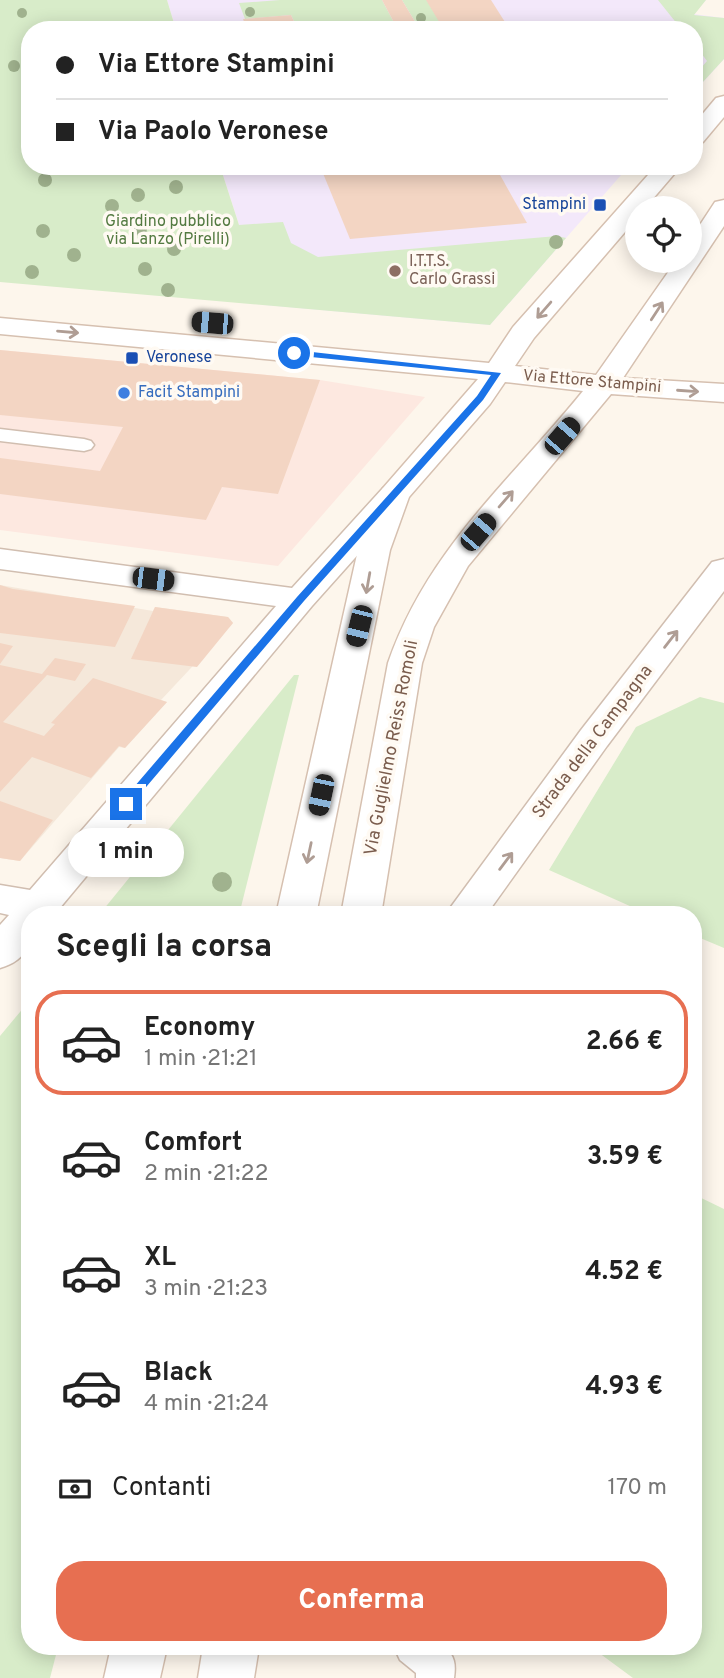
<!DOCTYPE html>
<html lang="it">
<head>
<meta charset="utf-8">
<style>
	body { margin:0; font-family:Overpass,sans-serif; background:#f2f2f2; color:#222; height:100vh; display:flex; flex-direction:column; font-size:26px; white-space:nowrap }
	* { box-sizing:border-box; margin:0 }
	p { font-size:23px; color:#767676 }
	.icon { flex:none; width:38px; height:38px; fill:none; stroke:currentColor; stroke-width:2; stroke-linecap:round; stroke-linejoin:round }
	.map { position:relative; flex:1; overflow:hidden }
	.panel { position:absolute; left:21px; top:906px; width:681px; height:749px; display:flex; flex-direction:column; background:#fff; border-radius:28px; box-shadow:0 4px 18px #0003 }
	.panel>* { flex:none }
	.top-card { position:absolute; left:21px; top:21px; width:682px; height:154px; border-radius:28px; box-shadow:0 4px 18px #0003; display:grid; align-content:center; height:154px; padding:0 35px; background:#fff }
	.tools { position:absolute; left:625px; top:196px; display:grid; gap:14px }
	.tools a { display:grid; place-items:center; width:77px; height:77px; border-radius:50%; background:#fff; box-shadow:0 4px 18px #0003; font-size:35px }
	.end { position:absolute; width:32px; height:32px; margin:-16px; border:9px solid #1a73e8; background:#fff; box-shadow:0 0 0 4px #fff }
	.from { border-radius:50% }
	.bubble { position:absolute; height:49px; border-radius:24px; background:#fff; box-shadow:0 4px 18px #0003; font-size:23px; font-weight:700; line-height:49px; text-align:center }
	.car { position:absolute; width:21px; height:42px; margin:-21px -10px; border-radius:9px; box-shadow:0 0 5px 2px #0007; background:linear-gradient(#222 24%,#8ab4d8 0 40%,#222 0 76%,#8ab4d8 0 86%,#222 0) }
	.top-card b { display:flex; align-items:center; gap:24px; height:66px; font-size:26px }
	.top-card b+b { border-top:2px solid #e0e0e0 }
	.top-card i { width:18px; height:18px; background:#222 }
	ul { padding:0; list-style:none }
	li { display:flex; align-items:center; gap:21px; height:105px; margin:0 14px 10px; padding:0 21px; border:4px solid transparent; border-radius:28px }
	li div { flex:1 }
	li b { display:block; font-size:26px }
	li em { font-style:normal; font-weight:700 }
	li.selected { border-color:#e76f51 }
	li>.icon { width:63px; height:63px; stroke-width:1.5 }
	h2 { padding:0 35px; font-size:32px; line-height:84px }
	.pay { display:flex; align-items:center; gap:18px; height:77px; padding:0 35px; font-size:26px }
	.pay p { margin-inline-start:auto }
	.cta { display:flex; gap:14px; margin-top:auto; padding:14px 35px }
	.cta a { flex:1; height:80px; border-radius:28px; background:#e76f51; color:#fff; font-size:28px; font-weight:700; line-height:80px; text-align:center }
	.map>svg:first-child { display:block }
	.residential { fill:#f5e8da }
	.commercial { fill:#fde8e0 }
	.education { fill:#f3e8fa }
	.green { fill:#d8ecc9 }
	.building { fill:#f3d5c3 }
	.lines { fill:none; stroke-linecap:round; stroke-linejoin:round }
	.service-casing { stroke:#d1beb0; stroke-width:3 }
	.minor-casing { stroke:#d1beb0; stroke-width:3 }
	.secondary-casing { stroke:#d6c0b0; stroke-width:3 }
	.service { fill:#fff; fill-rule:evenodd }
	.minor { fill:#fff; fill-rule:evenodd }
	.secondary { fill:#fff; fill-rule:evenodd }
	.tree { fill:#a0b28e }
	.oneway { stroke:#af9d94 }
	.route { fill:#1a73e8 }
	.transit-dot { fill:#1a4fb4; stroke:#fffaf3; stroke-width:2.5 }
	.education-dot { fill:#8d6e63; stroke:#fffaf3; stroke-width:2.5 }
	.shop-dot { fill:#3f7fe0; stroke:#fffaf3; stroke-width:2.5 }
	.labels { text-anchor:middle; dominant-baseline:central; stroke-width:7; stroke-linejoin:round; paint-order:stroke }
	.far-transit-label { font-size:16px; fill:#164399; stroke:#fffaf3; text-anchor:end }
	.far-park-label { font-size:16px; fill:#537a41; stroke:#fffaf3 }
	.far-education-label { font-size:16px; fill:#785e54; stroke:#fffaf3; text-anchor:start }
	.far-street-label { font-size:16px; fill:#7a5c4d; stroke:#fffaf3 }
	.far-shop-label { font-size:16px; fill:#366cbe; stroke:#fffaf3; text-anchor:start }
	.street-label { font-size:18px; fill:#7a5c4d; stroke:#fffaf3 }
</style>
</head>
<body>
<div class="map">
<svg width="724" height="1678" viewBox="0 0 724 1678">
	<rect width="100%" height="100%" fill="#fdf6ec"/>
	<path class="residential" d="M0,585L135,608L153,611L155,607L228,617L233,623L161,700L167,702L125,748L119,747L20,861L0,858Z"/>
	<path class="commercial" d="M0,350L320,380L425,397L278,566L0,530Z"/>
	<g class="education">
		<path d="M167,0H706L693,14L724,18V59L695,91V30H176Z"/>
		<path d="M220,166H629L490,325L265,305Z"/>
	</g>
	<g class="green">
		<path d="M0,0H167L176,30H30V166H220L239,225L283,222L291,243L318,257L557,236L566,238L490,325L0,282Z"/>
		<path d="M280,0H382L398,30H298L291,15L245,19L239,3Z"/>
		<path d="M402,0H429L444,30H420Z"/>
		<path d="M658,0H706L694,15L724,18V59L702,83L695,81V75L707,61L695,45V30H682Z"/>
		<path d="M294,675H299L239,915H99Z"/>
		<path d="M700,697L724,703V948L693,935V915H650L549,870L636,727Z"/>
		<path d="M30,1000V1647H58L50,1678H0V1036Z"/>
		<path d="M693,1194L724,1209V1678H633L591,1647H693Z"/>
	</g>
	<g class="building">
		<path d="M382,0H402L420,30H398Z"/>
		<path d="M426,0H491L510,30H444Z"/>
		<path d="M291,15L298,30H247L243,19Z"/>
		<path d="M320,166H495L527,223L350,239Z"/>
		<path d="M0,350L320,380L278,494L222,487L206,520L0,494V458L100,471L123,427L0,415Z"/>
		<path d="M0,585L13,589L135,606L115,647L0,633Z"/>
		<path d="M155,607L228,617L233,623L197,667L131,659Z"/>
		<path d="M0,643L13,646L0,664Z"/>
		<path d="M55,658L86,664L75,681L47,675L3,722L44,736L55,724L51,723L93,678L167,702L125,748L119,746L91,778L32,757L0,792V665L42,674Z"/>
		<path d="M0,801L53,820L20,861L0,858Z"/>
	</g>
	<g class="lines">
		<defs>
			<g id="service">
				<path d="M0,429L84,439L91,441L94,445L91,449L84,451L0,441Z"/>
				<path d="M394,1647H444C455,1655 456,1665 454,1678H416V1673L400,1660Z"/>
			</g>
			<g id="minor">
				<path d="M394,486L405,488L410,495L405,502L312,606L54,915H30C30,943 30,959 0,968V925L9,915L0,913V885L30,890L276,606L0,569V549L292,588L383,488Z"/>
				<path d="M724,559V591L607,746L486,915H445L581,730L712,562Z"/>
			</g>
			<g id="secondary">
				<path d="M724,96V117L703,142L695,144V123L716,98Z"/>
				<path d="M656,166H681L645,208H637V218L534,338L515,366L596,375L676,261H690V240L715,202L724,200V226L623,378L724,384V402L611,394L468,566L434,627L422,663L381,915H341L388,663C428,548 509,483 583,391L505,382L490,404L409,497L390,550L316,915H276L358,550L383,488L478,379L0,334V318L489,363L513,327Z"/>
				<path d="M111,1647H167L160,1678H104Z"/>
				<path d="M203,1647H259L254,1678H198Z"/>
			</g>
		</defs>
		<use href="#service" class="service-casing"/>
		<use href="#minor" class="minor-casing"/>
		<use href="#secondary" class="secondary-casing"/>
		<use href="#service" class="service"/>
		<use href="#minor" class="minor"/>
		<use href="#secondary" class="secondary"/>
	</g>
	<g class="tree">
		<circle cx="250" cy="12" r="5"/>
		<circle cx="22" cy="13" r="5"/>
		<circle cx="421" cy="18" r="5"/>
		<circle cx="14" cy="66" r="6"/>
		<circle cx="45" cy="180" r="7"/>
		<circle cx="176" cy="187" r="7"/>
		<circle cx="138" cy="195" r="7"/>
		<circle cx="112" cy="206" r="7"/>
		<circle cx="140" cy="229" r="7"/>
		<circle cx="43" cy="231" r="7"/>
		<circle cx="556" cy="242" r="7"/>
		<circle cx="174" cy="249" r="7"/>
		<circle cx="74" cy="255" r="7"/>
		<circle cx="145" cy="269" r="7"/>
		<circle cx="32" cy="272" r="7"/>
		<circle cx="168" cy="290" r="7"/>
		<circle cx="222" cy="882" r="10"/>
	</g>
	<defs><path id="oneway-shaft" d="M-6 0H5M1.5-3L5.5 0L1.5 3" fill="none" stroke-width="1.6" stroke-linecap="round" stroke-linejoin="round" transform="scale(1.75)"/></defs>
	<g class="oneway">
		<use href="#oneway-shaft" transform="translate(544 310) rotate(131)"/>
		<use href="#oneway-shaft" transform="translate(657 311) rotate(-57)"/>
		<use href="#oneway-shaft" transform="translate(68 332) rotate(5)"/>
		<use href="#oneway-shaft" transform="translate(688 391) rotate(4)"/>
		<use href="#oneway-shaft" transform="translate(506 499) rotate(-49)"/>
		<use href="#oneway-shaft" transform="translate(368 583) rotate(100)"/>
		<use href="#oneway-shaft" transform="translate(671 639) rotate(-52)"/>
		<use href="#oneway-shaft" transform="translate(309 853) rotate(102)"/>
		<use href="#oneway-shaft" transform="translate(506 861) rotate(-53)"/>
	</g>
	<path class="route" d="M294,350L501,373L483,400L304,601L130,806H122V801L297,597L477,396L491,375L291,355Z"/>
	<g class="transit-dot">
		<rect x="593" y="198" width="14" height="14" rx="3.5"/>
		<rect x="125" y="351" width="14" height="14" rx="3.5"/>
	</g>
	<circle class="education-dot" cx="395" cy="271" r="7"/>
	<circle class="shop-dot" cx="124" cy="393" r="7"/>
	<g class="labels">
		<g class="far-transit-label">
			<text x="586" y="205">Stampini</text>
			<text x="146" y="358" text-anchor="start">Veronese</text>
		</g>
		<g class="far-park-label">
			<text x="168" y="222">Giardino pubblico<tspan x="168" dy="18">via Lanzo (Pirelli)</tspan></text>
		</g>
		<g class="far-education-label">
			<text x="409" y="262">I.T.T.S.<tspan x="409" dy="18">Carlo Grassi</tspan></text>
		</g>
		<g class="far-street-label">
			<text transform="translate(592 382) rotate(5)">Via Ettore Stampini</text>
		</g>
		<g class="far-shop-label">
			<text x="138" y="393">Facit Stampini</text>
		</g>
		<g class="street-label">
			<text transform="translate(593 742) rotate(-53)">Strada della Campagna</text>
			<text transform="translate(392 748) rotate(-79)">Via Guglielmo Reiss Romoli</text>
		</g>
	</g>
</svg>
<div class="tools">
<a><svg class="icon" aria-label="locate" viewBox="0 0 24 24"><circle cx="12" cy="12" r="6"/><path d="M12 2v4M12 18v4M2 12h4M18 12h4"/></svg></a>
</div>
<i class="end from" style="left:294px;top:353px"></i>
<i class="end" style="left:126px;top:804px"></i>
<div class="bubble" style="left:68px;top:828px;width:116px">1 min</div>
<i class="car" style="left:212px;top:323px;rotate:275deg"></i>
<i class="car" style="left:562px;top:436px;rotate:41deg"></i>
<i class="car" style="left:478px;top:532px;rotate:41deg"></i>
<i class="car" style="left:153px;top:579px;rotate:97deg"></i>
<i class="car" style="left:359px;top:626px;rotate:194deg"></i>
<i class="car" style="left:321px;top:795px;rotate:192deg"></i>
<div class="top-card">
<b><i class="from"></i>Via Ettore Stampini</b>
<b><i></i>Via Paolo Veronese</b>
</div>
<section class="panel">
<h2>Scegli la corsa</h2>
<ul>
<li class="selected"><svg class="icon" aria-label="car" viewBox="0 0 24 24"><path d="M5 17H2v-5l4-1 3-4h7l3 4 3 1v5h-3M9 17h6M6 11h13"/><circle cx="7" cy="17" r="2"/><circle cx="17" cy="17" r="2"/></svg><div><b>Economy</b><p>1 min · 21:21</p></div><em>2.66 €</em></li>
<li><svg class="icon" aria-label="car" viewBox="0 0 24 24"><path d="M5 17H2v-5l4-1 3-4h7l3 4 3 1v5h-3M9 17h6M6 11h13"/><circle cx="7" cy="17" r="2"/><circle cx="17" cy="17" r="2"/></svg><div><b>Comfort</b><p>2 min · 21:22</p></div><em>3.59 €</em></li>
<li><svg class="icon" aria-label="car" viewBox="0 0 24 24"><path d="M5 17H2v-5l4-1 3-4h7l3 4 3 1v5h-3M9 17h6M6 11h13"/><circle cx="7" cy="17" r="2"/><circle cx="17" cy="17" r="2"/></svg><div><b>XL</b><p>3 min · 21:23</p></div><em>4.52 €</em></li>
<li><svg class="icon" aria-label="car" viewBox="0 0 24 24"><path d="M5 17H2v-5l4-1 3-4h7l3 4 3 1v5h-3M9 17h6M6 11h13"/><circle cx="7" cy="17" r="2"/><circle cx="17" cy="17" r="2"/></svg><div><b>Black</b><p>4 min · 21:24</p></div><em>4.93 €</em></li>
</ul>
<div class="pay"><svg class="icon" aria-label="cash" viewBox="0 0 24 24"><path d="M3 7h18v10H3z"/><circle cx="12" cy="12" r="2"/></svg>Contanti<p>170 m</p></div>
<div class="cta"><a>Conferma</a></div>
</section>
</div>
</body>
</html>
